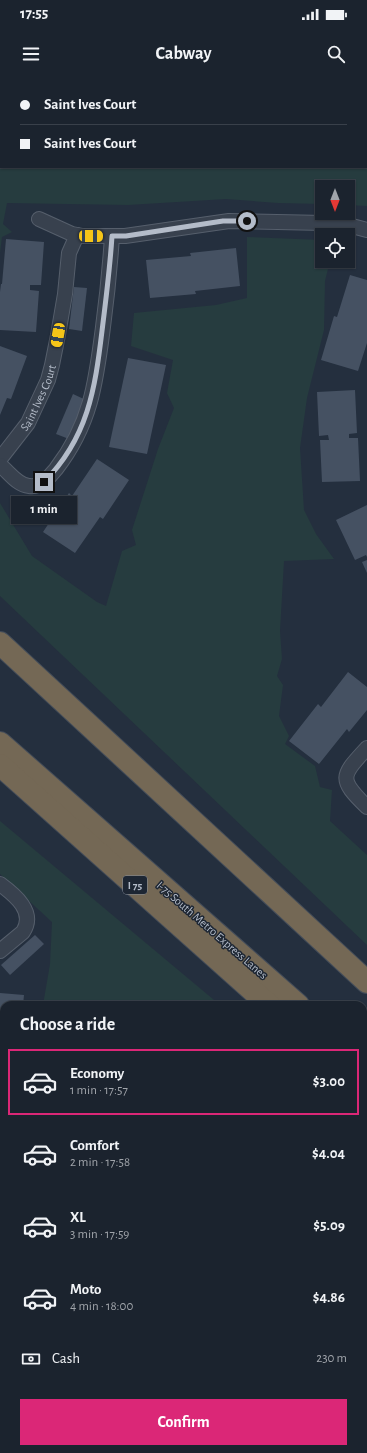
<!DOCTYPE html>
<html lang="en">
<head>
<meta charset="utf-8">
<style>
	body { margin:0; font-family:"Alegreya Sans",sans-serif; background:#242b36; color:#f1f3f6; height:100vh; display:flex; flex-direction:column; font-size:15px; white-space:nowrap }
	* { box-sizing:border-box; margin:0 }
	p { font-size:13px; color:#a0a4aa }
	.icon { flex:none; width:22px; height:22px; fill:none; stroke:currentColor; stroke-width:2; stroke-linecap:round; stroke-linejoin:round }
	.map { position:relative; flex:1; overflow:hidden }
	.side { position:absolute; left:0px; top:921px; width:367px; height:452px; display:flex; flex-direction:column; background:#1b232e; border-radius:12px 12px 0 0; box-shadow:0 1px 3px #0004,0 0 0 1px #39404a }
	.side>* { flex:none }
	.banner { position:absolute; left:0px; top:0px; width:367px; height:88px; box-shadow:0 1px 3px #0004,0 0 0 1px #39404a; display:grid; align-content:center; height:88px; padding:0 20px; background:#1b232e }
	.needle { width:26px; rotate:180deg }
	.tools { position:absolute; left:315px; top:100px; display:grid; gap:8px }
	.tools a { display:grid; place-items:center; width:40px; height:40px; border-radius:0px; background:#1b232e; box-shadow:0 1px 3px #0004,0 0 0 1px #39404a; font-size:20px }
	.end { position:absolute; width:18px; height:18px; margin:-9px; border:5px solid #b4bcc9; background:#111; box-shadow:0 0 0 2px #111 }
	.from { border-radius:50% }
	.bubble { position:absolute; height:28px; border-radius:0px; background:#1b232e; box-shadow:0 1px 3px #0004,0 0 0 1px #39404a; font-size:13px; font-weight:700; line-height:28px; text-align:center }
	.car { position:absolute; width:12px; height:24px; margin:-12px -6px; border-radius:5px; box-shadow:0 0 3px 1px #0007; background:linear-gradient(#f5c518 24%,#345 0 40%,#f5c518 0 76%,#345 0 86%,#f5c518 0) }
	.banner b { display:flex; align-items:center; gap:14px; height:38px; font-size:15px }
	.banner b+b { border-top:1px solid #39404a }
	.banner i { width:10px; height:10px; background:#f1f3f6 }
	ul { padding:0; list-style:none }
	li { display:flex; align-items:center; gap:12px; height:66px; margin:0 8px 6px; padding:0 12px; border:2px solid transparent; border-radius:0px }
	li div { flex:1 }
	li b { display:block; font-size:15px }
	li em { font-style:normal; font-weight:700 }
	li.current { border-color:#db2777 }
	li>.icon { width:36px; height:36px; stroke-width:1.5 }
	h2 { padding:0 20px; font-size:18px; line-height:48px }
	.pay { display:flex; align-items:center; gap:10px; height:44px; padding:0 20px; font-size:15px }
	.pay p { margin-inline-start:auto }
	.button { display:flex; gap:8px; margin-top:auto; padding:8px 20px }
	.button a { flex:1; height:46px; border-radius:0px; background:#db2777; color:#fff; font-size:16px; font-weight:700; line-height:46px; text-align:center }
	.status { display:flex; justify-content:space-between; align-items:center; height:28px; padding:0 20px; background:#1b232e; direction:ltr }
	.status svg { height:11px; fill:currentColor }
	header { display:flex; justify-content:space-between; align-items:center; height:52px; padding:0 20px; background:#1b232e; font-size:18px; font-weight:700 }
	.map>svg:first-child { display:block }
	.green { fill:#263c3f; fill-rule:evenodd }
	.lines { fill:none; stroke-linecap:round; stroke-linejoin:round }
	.stream { stroke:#394c67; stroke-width:3.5 }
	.building { fill:#455162 }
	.street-casing { stroke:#565f6c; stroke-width:16 }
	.highway-casing { stroke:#434c59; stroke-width:24 }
	.street { stroke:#38414e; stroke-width:14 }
	.highway { stroke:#746855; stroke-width:22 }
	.route { stroke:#b4bcc9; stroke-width:5 }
	.labels { text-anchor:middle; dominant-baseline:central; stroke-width:3; stroke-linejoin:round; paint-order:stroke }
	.shield { fill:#1d2633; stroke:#878f9c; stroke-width:1 }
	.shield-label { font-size:11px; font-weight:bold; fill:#b4bcc9 }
	.street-label { font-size:12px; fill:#b4bcc9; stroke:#1d2633 }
</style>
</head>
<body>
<div class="status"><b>17:55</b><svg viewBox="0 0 49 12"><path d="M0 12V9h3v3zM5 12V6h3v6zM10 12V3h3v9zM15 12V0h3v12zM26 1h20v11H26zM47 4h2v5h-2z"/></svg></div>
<header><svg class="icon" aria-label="menu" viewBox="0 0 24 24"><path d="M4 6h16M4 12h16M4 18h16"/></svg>Cabway<svg class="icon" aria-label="search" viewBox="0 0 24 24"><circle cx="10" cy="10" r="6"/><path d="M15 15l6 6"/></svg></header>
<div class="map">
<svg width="367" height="1373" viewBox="0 0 367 1373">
	<rect width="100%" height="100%" fill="#242f3e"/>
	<g class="green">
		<path d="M0,0H367V126L348,125V107H322V124L278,123L226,119L128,125L7,123L3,144L12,152L2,157L0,173ZM1,1H366V87H1Z"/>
		<path d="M247,157L322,160V181H330L325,201L324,250L307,318L300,368L304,430L316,454L334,479L284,481L280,551L282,579L277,596L283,605L279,636L289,656L285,664L315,686L320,707L332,710L330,741L367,775V865L0,516V423L32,476L97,522L106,526L122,471L136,465L132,450L158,369L174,328L167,313L173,280L131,266L134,233L216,225L247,218Z"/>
		<path d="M0,741L220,925H43L50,884L52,842L0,794Z"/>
		<path d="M363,1049L367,1052V1373H0V1068L4,1060V1369H363Z"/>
	</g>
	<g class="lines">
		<g class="stream">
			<path d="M0,1223H4"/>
			<path d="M363,1225H367"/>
		</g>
	</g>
	<g class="building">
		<path d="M6,159L44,162L41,205H30V210L39,211L36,252L0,250V212L1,204H2Z"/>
		<path d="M236,168L240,206L195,211L196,214L150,218L146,180L191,176L190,173Z"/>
		<path d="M350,195L367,200V263L358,291L321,280L334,236L337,237Z"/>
		<path d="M74,207L87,208L82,251L69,249Z"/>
		<path d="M0,266L27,276L11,319L7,318L0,335Z"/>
		<path d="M128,278L166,285L147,374L109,367Z"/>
		<path d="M355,310L357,353L349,354V358H358L360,401L322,402L320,360H329L328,355L319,356L317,312Z"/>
		<path d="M73,314L86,320L69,359L56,354Z"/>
		<path d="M97,379L129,400L103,439L100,437L75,473L43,452L69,413L72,416Z"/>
		<path d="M367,425V477L366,475L355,480L336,440Z"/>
		<path d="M367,480V493L362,482Z"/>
		<path d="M348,592L367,607V630L349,652L347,649L319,684L289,661L318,624L321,627Z"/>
		<path d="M35,855L44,864L10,895L1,885Z"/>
		<path d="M0,913L24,915L23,925H4V996L0,995Z"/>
	</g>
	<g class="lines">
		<defs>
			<g id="street">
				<path d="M39,139L72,154L83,156H125L229,141L324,143L352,146L367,150"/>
				<path id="s1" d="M0,379L28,343L48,300L52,285L58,255L65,214L69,173L77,155"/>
				<path d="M0,385C9,392 17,405 29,406C42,408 49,397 56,389C91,344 96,302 103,247C107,217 110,187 112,156"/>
				<path d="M367,668C341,696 338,699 367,727"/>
				<path d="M0,804C15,815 36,832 23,852L0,871"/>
			</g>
			<g id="highway">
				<path d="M0,563L367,902"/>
				<path d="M0,663L298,925"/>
				<path d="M0,685L269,925"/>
				<path d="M363,982L367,986"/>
				<path d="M363,1008L367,1012"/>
			</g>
		</defs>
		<use href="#street" class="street-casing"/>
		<use href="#highway" class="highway-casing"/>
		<use href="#street" class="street"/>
		<use href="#highway" class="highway"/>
	</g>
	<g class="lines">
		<path class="route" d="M44,402C88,358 95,309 102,251C106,219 110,188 112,156H126L223,141H247"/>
	</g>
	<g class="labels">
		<rect class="shield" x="123" y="796" width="24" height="18" rx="3"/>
		<g class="shield-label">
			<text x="135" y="805">I 75</text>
		</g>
		<g class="street-label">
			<text stroke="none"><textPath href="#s1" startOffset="73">Saint Ives Court</textPath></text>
			<text transform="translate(212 850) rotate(41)">I-75 South Metro Express Lanes</text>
		</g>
	</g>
</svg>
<div class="tools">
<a><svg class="needle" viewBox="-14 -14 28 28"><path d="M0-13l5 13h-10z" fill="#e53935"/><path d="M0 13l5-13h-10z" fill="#a0a4aa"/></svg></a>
<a><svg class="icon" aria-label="locate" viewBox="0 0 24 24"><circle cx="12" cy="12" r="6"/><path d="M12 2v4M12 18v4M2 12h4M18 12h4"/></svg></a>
</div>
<i class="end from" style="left:247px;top:141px"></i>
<i class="end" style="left:44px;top:402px"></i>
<div class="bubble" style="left:11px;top:416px;width:66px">1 min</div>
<i class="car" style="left:91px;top:156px;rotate:91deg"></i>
<i class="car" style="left:58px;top:255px;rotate:190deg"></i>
<div class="banner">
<b><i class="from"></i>Saint Ives Court</b>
<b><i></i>Saint Ives Court</b>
</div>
<section class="side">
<h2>Choose a ride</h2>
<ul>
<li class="current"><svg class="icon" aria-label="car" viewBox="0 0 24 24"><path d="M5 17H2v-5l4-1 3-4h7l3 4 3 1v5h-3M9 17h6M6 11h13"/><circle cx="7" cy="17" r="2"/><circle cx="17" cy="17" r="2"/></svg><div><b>Economy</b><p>1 min · 17:57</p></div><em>$3.00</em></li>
<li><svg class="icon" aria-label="car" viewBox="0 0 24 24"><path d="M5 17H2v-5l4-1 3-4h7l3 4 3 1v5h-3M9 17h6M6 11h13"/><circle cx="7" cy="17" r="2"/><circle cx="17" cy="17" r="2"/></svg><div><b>Comfort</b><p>2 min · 17:58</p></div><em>$4.04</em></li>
<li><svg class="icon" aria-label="car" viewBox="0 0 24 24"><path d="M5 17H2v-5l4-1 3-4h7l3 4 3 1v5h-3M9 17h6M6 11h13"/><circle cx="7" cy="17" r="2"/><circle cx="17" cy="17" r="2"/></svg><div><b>XL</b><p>3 min · 17:59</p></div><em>$5.09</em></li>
<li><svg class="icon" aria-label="car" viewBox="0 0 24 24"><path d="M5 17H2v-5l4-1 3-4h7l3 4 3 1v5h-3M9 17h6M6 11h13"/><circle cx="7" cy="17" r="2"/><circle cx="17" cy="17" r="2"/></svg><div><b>Moto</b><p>4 min · 18:00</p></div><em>$4.86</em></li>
</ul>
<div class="pay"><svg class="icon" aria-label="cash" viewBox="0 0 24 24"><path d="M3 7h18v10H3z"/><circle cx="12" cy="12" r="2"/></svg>Cash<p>230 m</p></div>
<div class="button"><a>Confirm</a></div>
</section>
</div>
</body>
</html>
